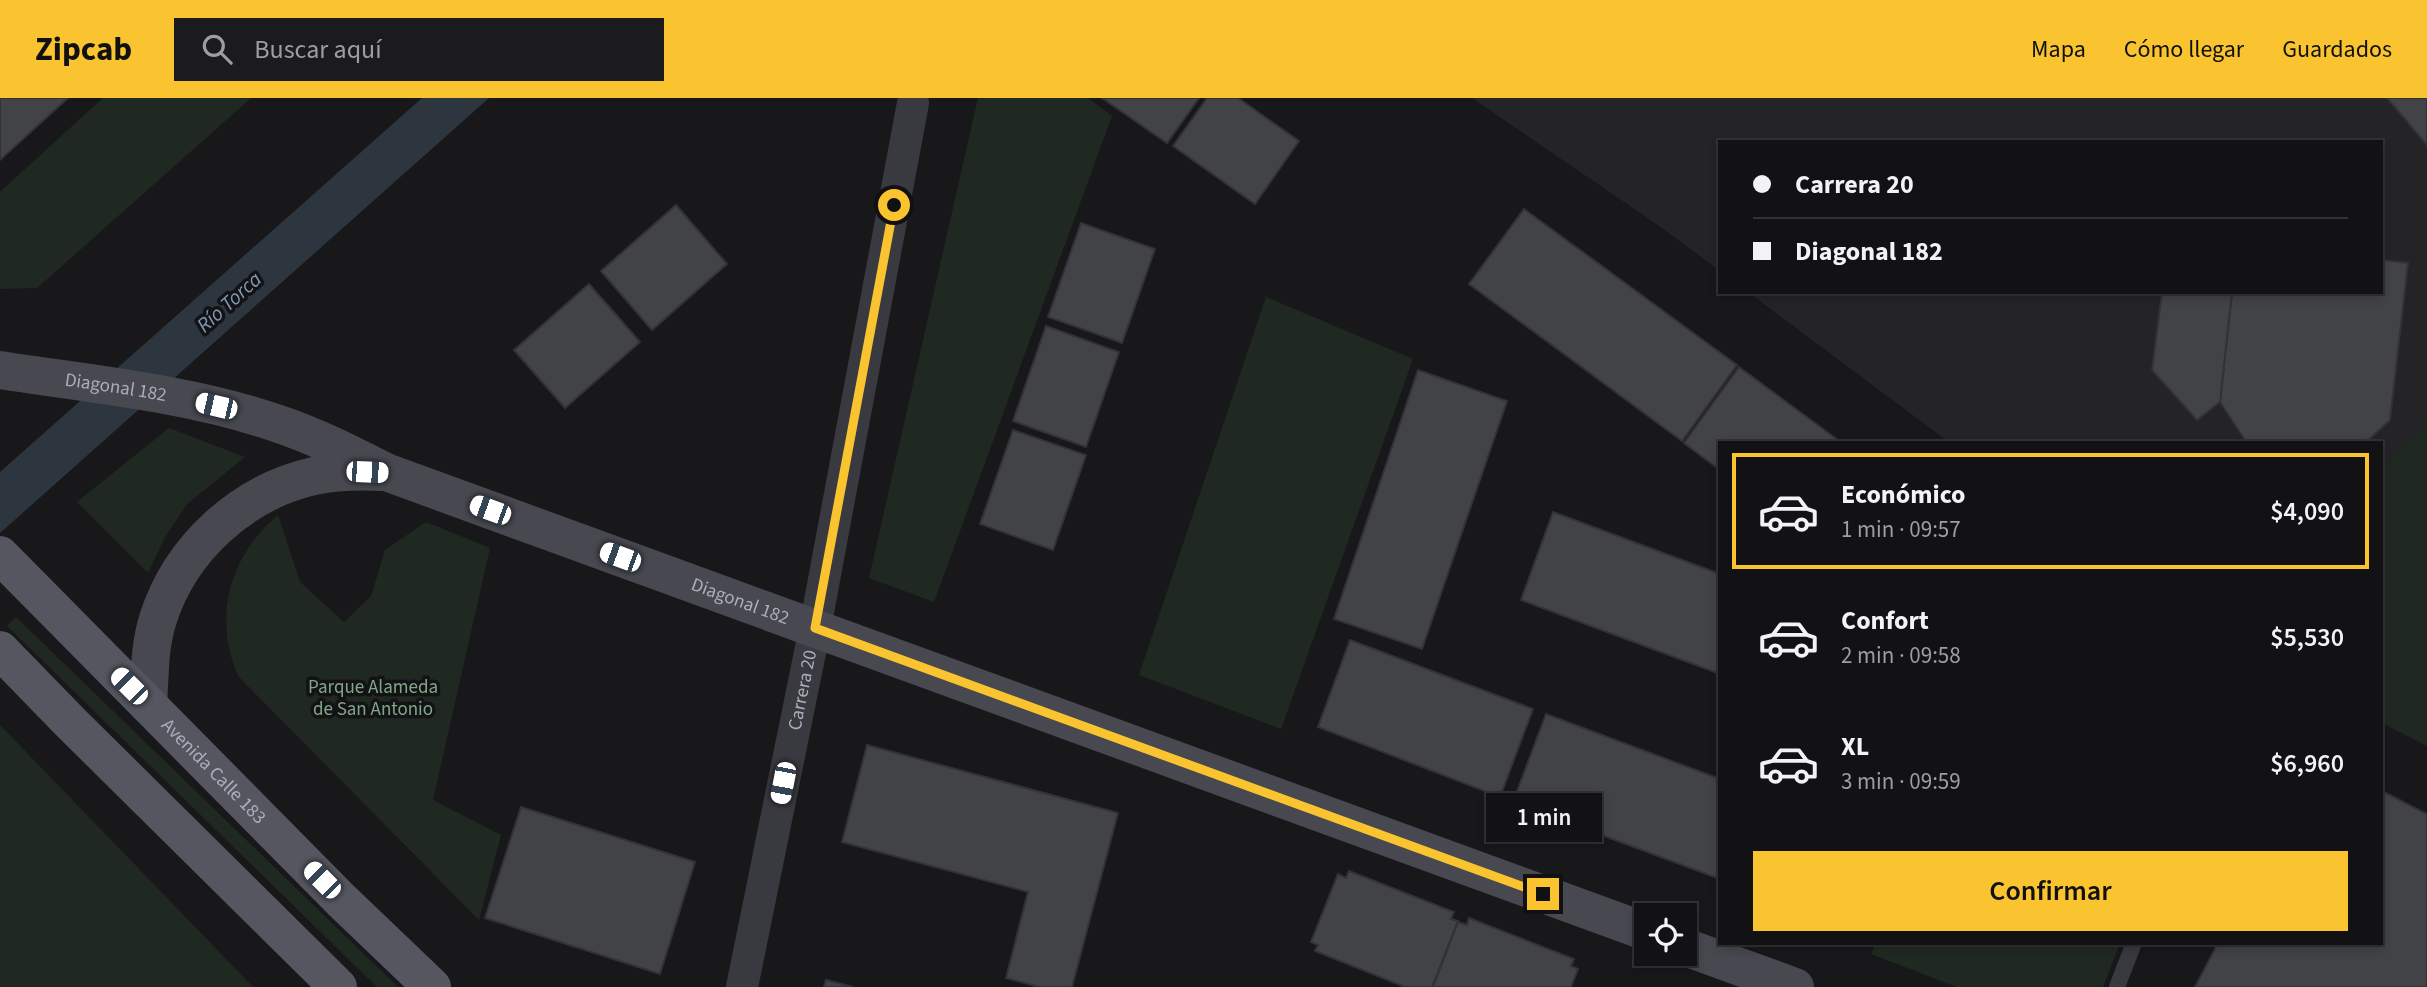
<!DOCTYPE html>
<html lang="es">
<head>
<meta charset="utf-8">
<style>
	body { margin:0; font-family:"Source Sans 3",sans-serif; background:#1b1b1d; color:#f1f3f6; height:100vh; display:flex; flex-direction:column; font-size:26px; white-space:nowrap }
	* { box-sizing:border-box; margin:0 }
	p { font-size:23px; color:#9c9ea0 }
	.icon { flex:none; width:38px; height:38px; fill:none; stroke:currentColor; stroke-width:2; stroke-linecap:round; stroke-linejoin:round }
	.map { position:relative; flex:1; overflow:hidden }
	.drawer { position:absolute; left:1718px; top:343px; width:665px; height:504px; display:flex; flex-direction:column; background:#121214; border-radius:0px; box-shadow:0 4px 10px #0003,0 0 0 2px #313234 }
	.drawer>* { flex:none }
	.top-card { position:absolute; left:1718px; top:42px; width:665px; height:154px; border-radius:0px; box-shadow:0 4px 10px #0003,0 0 0 2px #313234; display:grid; align-content:center; height:154px; padding:0 35px; background:#121214 }
	.controls { position:absolute; left:1634px; top:805px; display:grid; gap:14px }
	.controls a { display:grid; place-items:center; width:63px; height:63px; border-radius:0px; background:#121214; box-shadow:0 4px 10px #0003,0 0 0 2px #313234; font-size:35px }
	.end { position:absolute; width:32px; height:32px; margin:-16px; border:9px solid #fac430; background:#111; box-shadow:0 0 0 4px #111 }
	.from { border-radius:50% }
	.bubble { position:absolute; height:49px; border-radius:0px; background:#121214; box-shadow:0 4px 10px #0003,0 0 0 2px #313234; font-size:23px; font-weight:600; line-height:49px; text-align:center }
	.car { position:absolute; width:21px; height:42px; margin:-21px -10px; border-radius:9px; box-shadow:0 0 5px 2px #0007; background:linear-gradient(#fff 24%,#345 0 40%,#fff 0 76%,#345 0 86%,#fff 0) }
	.top-card b { display:flex; align-items:center; gap:24px; height:66px; font-size:26px }
	.top-card b+b { border-top:2px solid #313234 }
	.top-card i { width:18px; height:18px; background:#f1f3f6 }
	ul { padding:12px 0 0; list-style:none }
	li { display:flex; align-items:center; gap:21px; height:116px; margin:0 14px 10px; padding:0 21px; border:4px solid transparent; border-radius:0px }
	li div { flex:1 }
	li b { display:block; font-size:26px }
	li em { font-style:normal; font-weight:600 }
	li.active { border-color:#fac430 }
	li>.icon { width:63px; height:63px; stroke-width:1.5 }
	.action { display:flex; gap:14px; margin-top:auto; padding:14px 35px }
	.action a { flex:1; height:80px; border-radius:0px; background:#fac430; color:#111; font-size:28px; font-weight:600; line-height:80px; text-align:center }
	header { display:flex; align-items:center; gap:42px; box-sizing:border-box; height:98px; padding:0 35px; background:#fac430; color:#111 }
	header strong { font-size:33px }
	nav { display:flex; gap:38px; margin-inline-start:auto; font-size:24px }
	.search { width:490px; height:63px; background:#1b1b1d; display:flex; align-items:center; gap:18px; box-sizing:border-box; padding:0 24px; border-radius:0px; color:#9c9ea0; font-size:26px }
	.map>svg:first-child { display:block }
	.built { fill:#242427 }
	.green { fill:#202921 }
	.water { fill:#2d363f }
	.building { fill:#424347; stroke:#323237; stroke-width:2 }
	.lines { fill:none; stroke-linecap:round; stroke-linejoin:round }
	.lane { stroke:#393940; stroke-width:16 }
	.street { stroke:#393940; stroke-width:32 }
	.secondary { stroke:#474850; stroke-width:38 }
	.primary { stroke:#55565f; stroke-width:38 }
	.route { stroke:#fac430; stroke-width:9 }
	.labels { text-anchor:middle; dominant-baseline:central; stroke-width:7; stroke-linejoin:round; paint-order:stroke }
	.street-label { font-size:19px; fill:#aaaebb; stroke:#131315 }
	.park-label { font-size:19px; fill:#80a685; stroke:#131315 }
	.water-label { font-size:21px; font-style:italic; fill:#8099b7; stroke:#131315 }
</style>
</head>
<body>
<header>
<strong>Zipcab</strong>
<div class="search"><svg class="icon" aria-label="search" viewBox="0 0 24 24"><circle cx="10" cy="10" r="6"/><path d="M15 15l6 6"/></svg>Buscar aquí</div>
<nav><a>Mapa</a><a>Cómo llegar</a><a>Guardados</a></nav>
</header>
<div class="map">
<svg width="2427" height="889" viewBox="0 0 2427 889">
	<rect width="100%" height="100%" fill="#18181a"/>
	<path class="built" d="M1472,0H2427V328L2382,368V345H1950L1748,194H2382V44H1720V173L1665,132Z"/>
	<g class="green">
		<path d="M103,0H251L37,190L0,191V94Z"/>
		<path d="M978,0H1088L1112,18L934,504L869,480Z"/>
		<path d="M1266,199L1413,261L1281,631L1139,577Z"/>
		<path d="M2427,328V648L2382,625V368Z"/>
		<path d="M169,330L245,359L187,406L165,439L148,475L77,404Z"/>
		<path d="M278,417L300,484L344,524L371,498L385,452L426,424L490,450L433,702L501,737L479,822L238,578C213,519 229,458 278,417Z"/>
		<path d="M16,519L398,889H377L7,528Z"/>
		<path d="M0,627L253,889H0Z"/>
		<path d="M1876,845H2120L2103,889H1957L1871,856Z"/>
	</g>
	<path class="water" d="M422,0H489L0,435V374Z"/>
	<g class="building">
		<path d="M0,0H68L0,62Z"/>
		<path d="M1102,0H1199L1167,45Z"/>
		<path d="M1207,0H1238L1299,43L1255,106L1173,48Z"/>
		<path d="M2387,0H2427V47Z"/>
		<path d="M676,107L727,166L652,232L601,173Z"/>
		<path d="M1524,111L1737,267L1682,343L1469,186Z"/>
		<path d="M1081,125L1155,151L1122,245L1048,219Z"/>
		<path d="M2382,162L2408,165L2390,322L2365,345H2247L2220,304L2232,194H2382Z"/>
		<path d="M589,186L640,244L565,310L514,252Z"/>
		<path d="M2162,194H2232L2220,304L2197,322L2152,272Z"/>
		<path d="M1046,228L1119,254L1086,349L1013,323Z"/>
		<path d="M1739,269L1842,345H1720V372L1684,345Z"/>
		<path d="M1418,272L1507,303L1422,551L1334,521Z"/>
		<path d="M1013,332L1086,357L1053,452L980,426Z"/>
		<path d="M1553,414L1720,476V576L1521,502Z"/>
		<path d="M1350,542L1533,611L1500,699L1318,629Z"/>
		<path d="M1546,616L1720,681V781L1513,704Z"/>
		<path d="M867,647L1118,715L1072,889H1039L1006,880L1028,794L842,744Z"/>
		<path d="M2382,693L2427,716V889H2195L2218,845H2382Z"/>
		<path d="M521,709L695,764L660,876L485,820Z"/>
		<path d="M1349,773L1454,814L1451,821L1458,823L1432,889H1405L1315,853L1318,847L1311,844L1338,776L1346,780Z"/>
		<path d="M1469,820L1574,861L1571,868L1578,871L1571,889H1433L1458,824L1467,827Z"/>
		<path d="M826,882L853,889H824Z"/>
	</g>
	<g class="lines">
		<path class="lane" d="M2117,889L2134,845"/>
		<path class="street" id="s1" d="M742,889L815,530L913,5"/>
		<g class="secondary">
			<path id="s2" d="M0,272C90,286 187,295 273,324C313,337 349,355 386,374L1647,834"/>
			<path d="M148,607C150,578 149,549 158,521C180,451 242,394 314,378C337,373 360,373 383,374"/>
			<path d="M1685,849L1795,889"/>
		</g>
		<g class="primary">
			<path id="s3" d="M0,457L341,802L432,889"/>
			<path d="M0,552L70,624L338,889"/>
		</g>
	</g>
	<g class="lines">
		<path class="route" d="M894,107L815,530L1543,796"/>
	</g>
	<g class="labels">
		<g class="street-label">
			<text stroke="none"><textPath href="#s2" startOffset="117">Diagonal 182</textPath></text>
			<text stroke="none"><textPath href="#s2" startOffset="779">Diagonal 182</textPath></text>
			<text stroke="none"><textPath href="#s1" startOffset="303">Carrera 20</textPath></text>
			<text stroke="none"><textPath href="#s3" startOffset="304">Avenida Calle 183</textPath></text>
		</g>
		<g class="park-label">
			<text x="373" y="589">Parque Alameda<tspan x="373" dy="22">de San Antonio</tspan></text>
		</g>
		<g class="water-label">
			<text transform="translate(229 204) rotate(-42)">Río Torca</text>
		</g>
	</g>
</svg>
<div class="controls">
<a><svg class="icon" aria-label="locate" viewBox="0 0 24 24"><circle cx="12" cy="12" r="6"/><path d="M12 2v4M12 18v4M2 12h4M18 12h4"/></svg></a>
</div>
<i class="end from" style="left:894px;top:107px"></i>
<i class="end" style="left:1543px;top:796px"></i>
<div class="bubble" style="left:1486px;top:695px;width:116px">1 min</div>
<i class="car" style="left:216px;top:308px;rotate:283deg"></i>
<i class="car" style="left:367px;top:374px;rotate:92deg"></i>
<i class="car" style="left:490px;top:412px;rotate:290deg"></i>
<i class="car" style="left:620px;top:459px;rotate:290deg"></i>
<i class="car" style="left:129px;top:588px;rotate:315deg"></i>
<i class="car" style="left:783px;top:685px;rotate:191deg"></i>
<i class="car" style="left:322px;top:782px;rotate:315deg"></i>
<div class="top-card">
<b><i class="from"></i>Carrera 20</b>
<b><i></i>Diagonal 182</b>
</div>
<section class="drawer">
<ul>
<li class="active"><svg class="icon" aria-label="car" viewBox="0 0 24 24"><path d="M5 17H2v-5l4-1 3-4h7l3 4 3 1v5h-3M9 17h6M6 11h13"/><circle cx="7" cy="17" r="2"/><circle cx="17" cy="17" r="2"/></svg><div><b>Económico</b><p>1 min · 09:57</p></div><em>$4,090</em></li>
<li><svg class="icon" aria-label="car" viewBox="0 0 24 24"><path d="M5 17H2v-5l4-1 3-4h7l3 4 3 1v5h-3M9 17h6M6 11h13"/><circle cx="7" cy="17" r="2"/><circle cx="17" cy="17" r="2"/></svg><div><b>Confort</b><p>2 min · 09:58</p></div><em>$5,530</em></li>
<li><svg class="icon" aria-label="car" viewBox="0 0 24 24"><path d="M5 17H2v-5l4-1 3-4h7l3 4 3 1v5h-3M9 17h6M6 11h13"/><circle cx="7" cy="17" r="2"/><circle cx="17" cy="17" r="2"/></svg><div><b>XL</b><p>3 min · 09:59</p></div><em>$6,960</em></li>
</ul>
<div class="action"><a>Confirmar</a></div>
</section>
</div>
</body>
</html>
